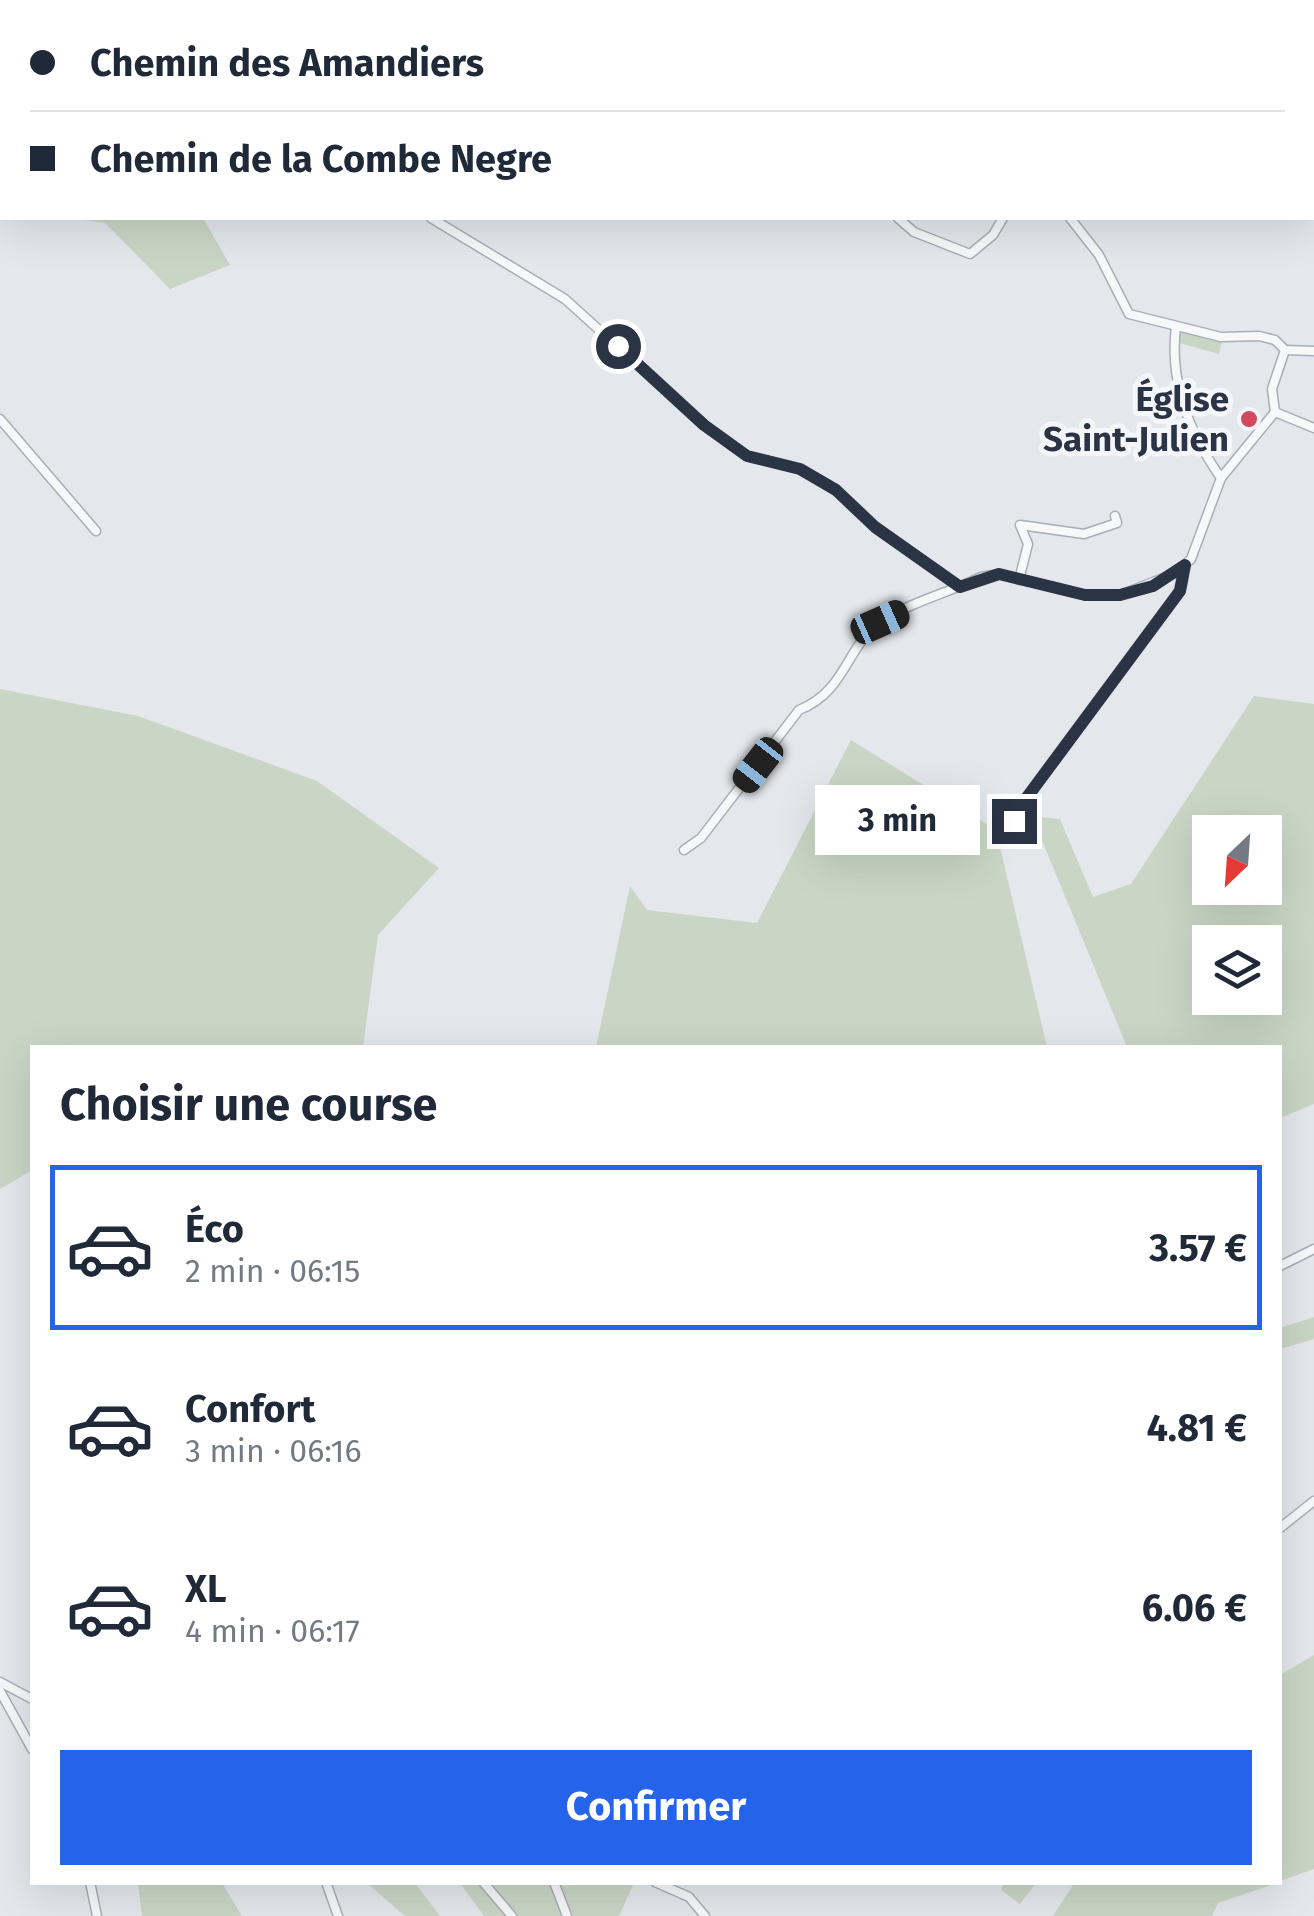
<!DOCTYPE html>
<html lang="fr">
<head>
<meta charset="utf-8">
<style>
	body { margin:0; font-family:"Fira Sans",sans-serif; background:#f2f2f3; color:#1f2937; height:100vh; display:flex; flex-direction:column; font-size:38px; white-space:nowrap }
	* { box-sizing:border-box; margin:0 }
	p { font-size:32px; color:#747a83 }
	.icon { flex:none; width:55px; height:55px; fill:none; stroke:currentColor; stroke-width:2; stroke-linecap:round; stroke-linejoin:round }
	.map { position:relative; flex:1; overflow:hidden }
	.details { position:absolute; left:30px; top:1045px; width:1252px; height:840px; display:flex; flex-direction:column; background:#fff; border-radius:0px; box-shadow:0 10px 40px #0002 }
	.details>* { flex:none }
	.top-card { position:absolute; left:0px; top:0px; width:1315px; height:220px; box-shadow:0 10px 40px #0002; display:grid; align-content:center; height:220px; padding:0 30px; background:#fff }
	.needle { width:65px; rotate:205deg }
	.tools { position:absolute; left:1192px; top:815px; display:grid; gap:20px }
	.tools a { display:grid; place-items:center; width:90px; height:90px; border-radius:0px; background:#fff; box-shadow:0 10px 40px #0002; font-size:50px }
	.end { position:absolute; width:45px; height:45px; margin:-22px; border:12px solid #2b3445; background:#fff; box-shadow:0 0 0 5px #fff }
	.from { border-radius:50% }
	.bubble { position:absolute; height:70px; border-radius:0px; background:#fff; box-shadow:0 10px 40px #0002; font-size:32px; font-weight:700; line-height:70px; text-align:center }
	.car { position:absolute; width:30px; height:60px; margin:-30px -15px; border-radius:12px; box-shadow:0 0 8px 2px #0007; background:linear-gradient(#222 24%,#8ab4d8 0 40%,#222 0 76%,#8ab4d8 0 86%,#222 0) }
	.top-card b { display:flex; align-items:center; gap:35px; height:95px; font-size:38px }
	.top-card b+b { border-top:2px solid #e0e1e3 }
	.top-card i { width:25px; height:25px; background:#1f2937 }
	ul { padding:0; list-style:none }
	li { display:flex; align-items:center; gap:30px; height:165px; margin:0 20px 15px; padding:0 10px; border:5px solid transparent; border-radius:0px }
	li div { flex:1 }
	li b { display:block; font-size:38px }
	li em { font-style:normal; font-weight:700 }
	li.active { border-color:#2563eb }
	li>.icon { width:90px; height:90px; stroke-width:1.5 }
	h2 { padding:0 30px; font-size:45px; line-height:120px }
	.button { display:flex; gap:20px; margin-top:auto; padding:20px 30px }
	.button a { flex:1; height:115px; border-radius:0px; background:#2563eb; color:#fff; font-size:40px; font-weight:700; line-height:115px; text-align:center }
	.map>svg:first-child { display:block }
	.green { fill:#c9d6c5; fill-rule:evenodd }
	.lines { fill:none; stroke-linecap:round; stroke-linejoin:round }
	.minor-casing { stroke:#a9aeb7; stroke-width:11 }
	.minor { stroke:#f7f8fa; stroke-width:8 }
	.route { stroke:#2b3445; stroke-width:12 }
	.poi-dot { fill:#d1495b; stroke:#f4f6f9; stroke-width:4 }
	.labels { text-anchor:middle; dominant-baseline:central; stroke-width:10; stroke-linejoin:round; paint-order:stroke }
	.poi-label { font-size:35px; font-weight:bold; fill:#2b3445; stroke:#f4f6f9; text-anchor:end }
</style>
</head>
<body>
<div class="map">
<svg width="1314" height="1916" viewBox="0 0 1314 1916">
	<rect width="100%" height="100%" fill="#e4e7ec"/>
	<g class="green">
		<path d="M0,0H374L2,2L0,212Z"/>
		<path d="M1104,0H1314V41L1312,2H1096Z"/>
		<path d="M71,218H203L230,265L170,289L105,223Z"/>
		<path d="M1178,331L1222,341L1219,354L1176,342Z"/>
		<path d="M0,689L138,716L317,781L439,868L378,935L363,1047L32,1048V1170L0,1189Z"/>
		<path d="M1254,696L1314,704V1104L1280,1118V1048L1127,1047L1032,816L1060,819L1093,897L1131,884ZM1210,832H1265V888H1210ZM1210,942H1265V998H1210Z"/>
		<path d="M851,740L996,830L1047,1047H596L630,886L647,910L757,923Z"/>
		<path d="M1314,1317V1339L1280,1349V1328Z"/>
		<path d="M1314,1655V1869L1280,1881V1675Z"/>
		<path d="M1075,1882H1277V1883L1218,1903L1212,1916H1053Z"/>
		<path d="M138,1883H222L242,1916H142Z"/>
		<path d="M367,1883H415L440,1916H405Z"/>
		<path d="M460,1883H634L619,1916H484Z"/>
		<path d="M1004,1883V1882L1036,1883L1020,1904L1001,1890Z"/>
	</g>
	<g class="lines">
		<defs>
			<g id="minor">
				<path d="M761,0L763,2"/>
				<path d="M431,218L565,299L704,425L747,456L800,469L836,490L875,527L960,587"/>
				<path d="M898,218L914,232L970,254L993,235L1003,218"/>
				<path d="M1070,218L1099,255L1129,314L1221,337L1259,336L1275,340L1285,350"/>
				<path d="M1176,327C1169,382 1190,434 1221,478"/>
				<path d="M1285,350L1314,351"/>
				<path d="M1275,412L1272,389L1285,350"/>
				<path d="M1275,412L1314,428"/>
				<path d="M0,419L96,531"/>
				<path d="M1019,580L1028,544L1020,525L1084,534L1117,523L1115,516"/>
				<path d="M1015,821L1027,796L1179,591L1185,565"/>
				<path d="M684,850L701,838L799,710C847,691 846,645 882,621C911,602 950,592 981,577L999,574L1085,595H1120L1176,573L1191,559L1221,478L1275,412"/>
				<path d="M1280,1266L1314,1249"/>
				<path d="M1280,1528L1314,1501"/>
				<path d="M0,1682L32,1699"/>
				<path d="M0,1691L32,1749"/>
				<path d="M90,1882L97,1916"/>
				<path d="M326,1882L338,1916"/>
				<path d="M483,1882L512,1916"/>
				<path d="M554,1882L567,1916"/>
				<path d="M655,1882L689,1897L705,1916"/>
			</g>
		</defs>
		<use href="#minor" class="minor-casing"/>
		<use href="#minor" class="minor"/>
	</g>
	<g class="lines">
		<path class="route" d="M618,346L704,425L747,456L800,469L836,490L875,527L960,587L999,574L1085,595H1120L1153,586L1185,565L1180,591L1028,796L1014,821"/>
	</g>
	<circle class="poi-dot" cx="1249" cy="419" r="10"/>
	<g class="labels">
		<g class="poi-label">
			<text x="1229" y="399">Église<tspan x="1229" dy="40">Saint-Julien</tspan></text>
		</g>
	</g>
</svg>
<div class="tools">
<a><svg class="needle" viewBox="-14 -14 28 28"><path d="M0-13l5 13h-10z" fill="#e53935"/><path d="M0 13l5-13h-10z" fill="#747a83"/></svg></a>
<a><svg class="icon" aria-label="layers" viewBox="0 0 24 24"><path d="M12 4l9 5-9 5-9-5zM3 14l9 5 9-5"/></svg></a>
</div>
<i class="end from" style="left:618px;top:346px"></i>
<i class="end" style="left:1014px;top:821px"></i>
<div class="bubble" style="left:815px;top:785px;width:165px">3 min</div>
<i class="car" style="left:880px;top:622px;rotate:66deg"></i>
<i class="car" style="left:758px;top:765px;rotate:218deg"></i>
<div class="top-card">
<b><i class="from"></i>Chemin des Amandiers</b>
<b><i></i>Chemin de la Combe Negre</b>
</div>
<section class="details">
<h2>Choisir une course</h2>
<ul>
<li class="active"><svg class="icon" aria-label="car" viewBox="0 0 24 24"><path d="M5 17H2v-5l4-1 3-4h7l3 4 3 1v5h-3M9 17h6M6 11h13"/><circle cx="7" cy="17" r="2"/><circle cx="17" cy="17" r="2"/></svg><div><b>Éco</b><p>2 min · 06:15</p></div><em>3.57 €</em></li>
<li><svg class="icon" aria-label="car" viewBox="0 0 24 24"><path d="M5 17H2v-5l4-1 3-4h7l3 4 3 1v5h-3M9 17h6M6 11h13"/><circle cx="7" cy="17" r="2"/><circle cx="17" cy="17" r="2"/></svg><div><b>Confort</b><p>3 min · 06:16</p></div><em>4.81 €</em></li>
<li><svg class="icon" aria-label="car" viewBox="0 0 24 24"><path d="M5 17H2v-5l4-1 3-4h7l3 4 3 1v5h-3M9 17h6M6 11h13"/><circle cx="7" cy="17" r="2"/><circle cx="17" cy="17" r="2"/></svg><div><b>XL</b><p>4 min · 06:17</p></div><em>6.06 €</em></li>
</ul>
<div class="button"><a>Confirmer</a></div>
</section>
</div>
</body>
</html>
